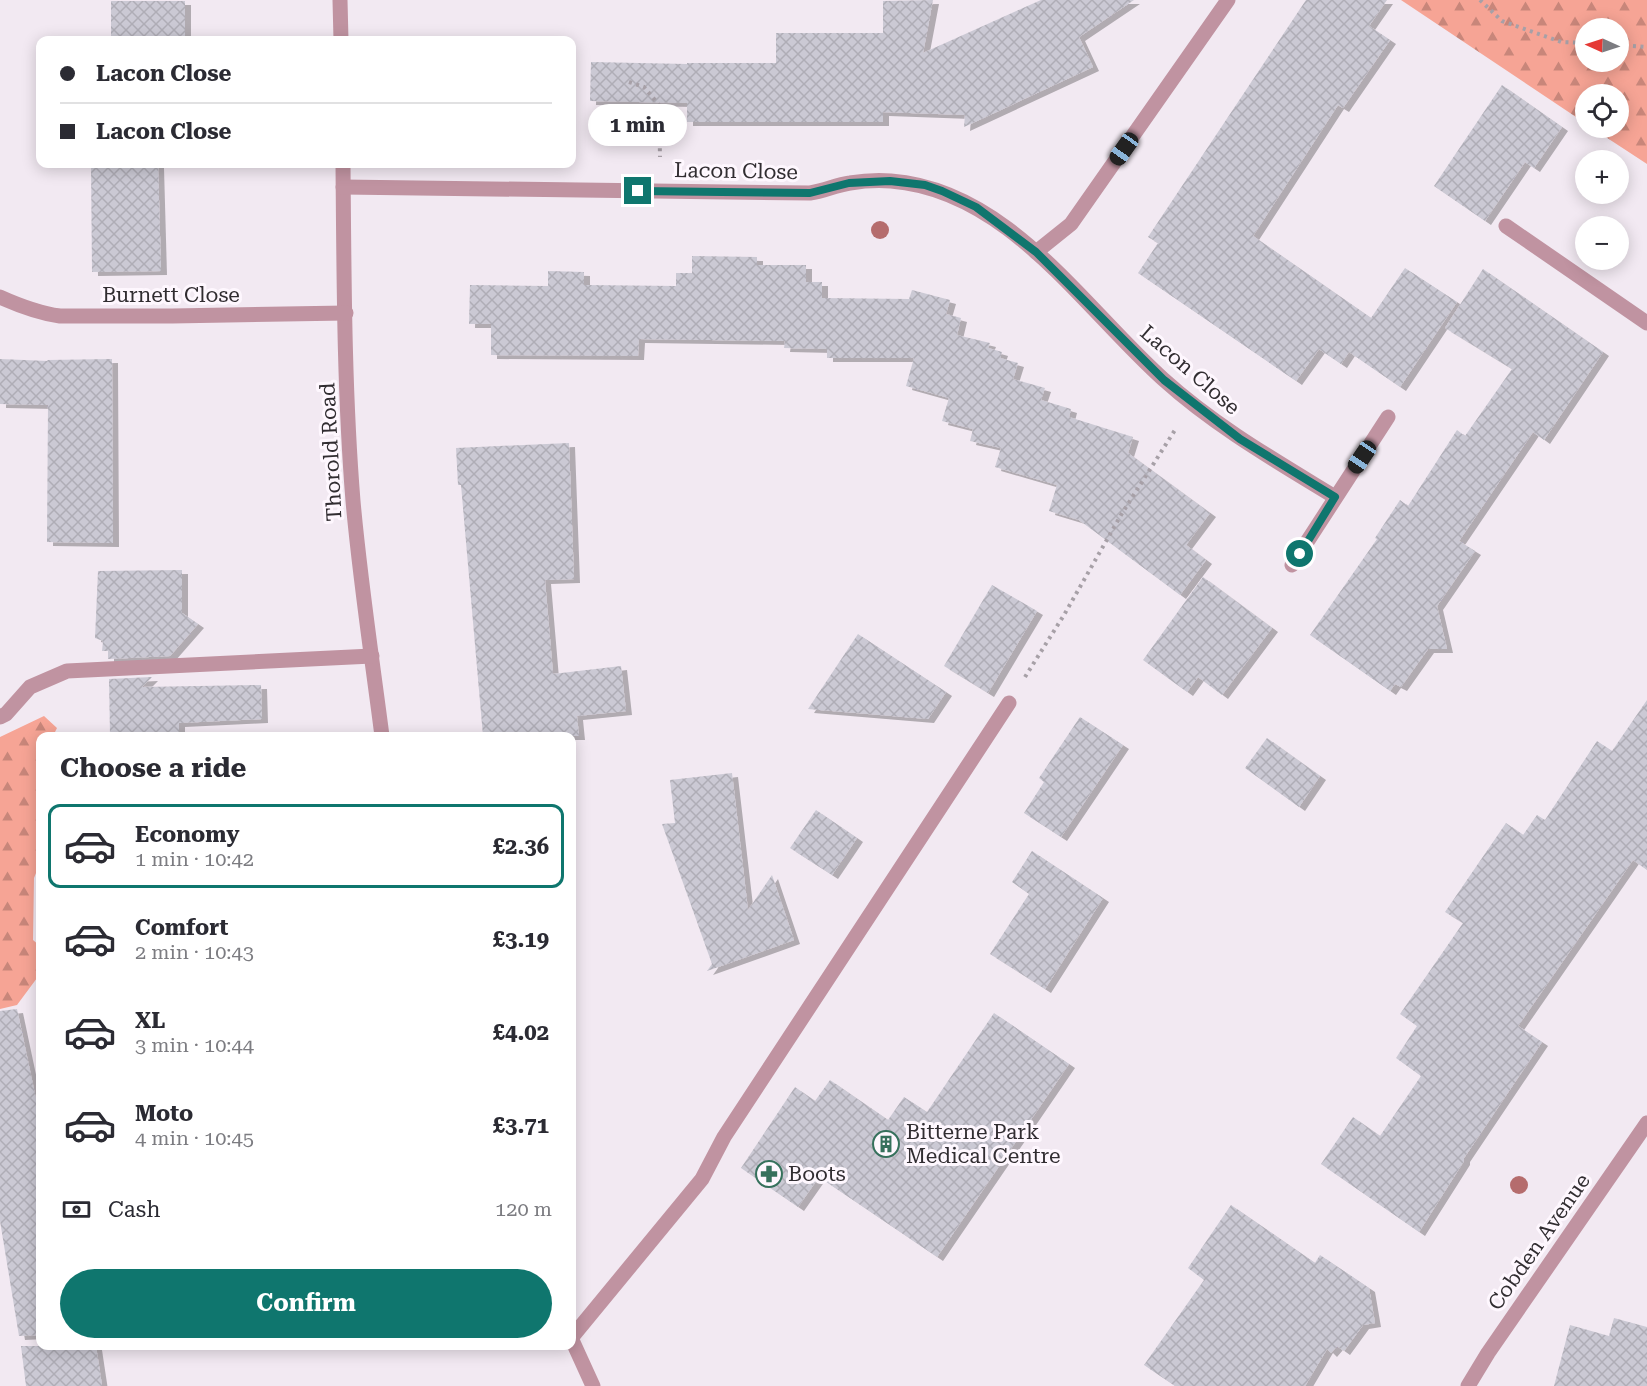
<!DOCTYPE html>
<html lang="en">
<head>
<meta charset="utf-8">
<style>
	body { margin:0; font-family:"Roboto Serif",serif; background:#f2f2f3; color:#2b2b33; height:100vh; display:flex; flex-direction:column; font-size:22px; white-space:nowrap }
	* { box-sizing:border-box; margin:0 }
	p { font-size:20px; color:#7c7c81 }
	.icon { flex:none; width:33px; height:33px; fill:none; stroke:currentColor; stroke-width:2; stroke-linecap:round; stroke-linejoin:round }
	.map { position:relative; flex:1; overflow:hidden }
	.details { position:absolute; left:36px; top:732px; width:540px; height:618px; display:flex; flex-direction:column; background:#fff; border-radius:12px; box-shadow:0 3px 15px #0003 }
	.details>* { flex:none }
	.hud { position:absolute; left:36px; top:36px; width:540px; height:132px; border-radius:12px; box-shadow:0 3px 15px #0003; display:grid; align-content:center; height:132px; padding:0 24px; background:#fff }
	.needle { width:39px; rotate:273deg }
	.fabs { position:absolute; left:1575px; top:18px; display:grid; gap:12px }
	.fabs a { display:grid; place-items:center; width:54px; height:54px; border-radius:50%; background:#fff; box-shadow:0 3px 15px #0003; font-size:30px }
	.end { position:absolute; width:27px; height:27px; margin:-14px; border:8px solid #0f766e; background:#fff; box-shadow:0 0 0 3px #fff }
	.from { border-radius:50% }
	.bubble { position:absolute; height:42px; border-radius:21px; background:#fff; box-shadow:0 3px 15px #0003; font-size:20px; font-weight:700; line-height:42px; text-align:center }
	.car { position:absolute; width:18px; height:36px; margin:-18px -9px; border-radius:8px; box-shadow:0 0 4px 2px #0007; background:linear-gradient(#222 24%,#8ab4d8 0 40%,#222 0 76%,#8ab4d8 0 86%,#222 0) }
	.hud b { display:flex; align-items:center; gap:21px; height:57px; font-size:22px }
	.hud b+b { border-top:2px solid #e1e1e2 }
	.hud i { width:15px; height:15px; background:#2b2b33 }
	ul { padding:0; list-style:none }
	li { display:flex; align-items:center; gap:18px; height:84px; margin:0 12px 9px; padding:0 12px; border:3px solid transparent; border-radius:12px }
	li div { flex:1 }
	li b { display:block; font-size:22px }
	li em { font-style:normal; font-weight:700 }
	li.active { border-color:#0f766e }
	li>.icon { width:54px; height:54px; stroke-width:1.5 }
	h2 { padding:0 24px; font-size:27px; line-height:72px }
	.pay { display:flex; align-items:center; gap:15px; height:66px; padding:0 24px; font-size:22px }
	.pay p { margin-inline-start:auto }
	.cta { display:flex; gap:12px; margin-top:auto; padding:12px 24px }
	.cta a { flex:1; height:69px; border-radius:36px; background:#0f766e; color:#fff; font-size:24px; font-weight:700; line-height:69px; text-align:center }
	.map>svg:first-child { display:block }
	.forest { fill:url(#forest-firs); fill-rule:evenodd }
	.building { fill:url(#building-cross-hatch); filter:url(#shadow) }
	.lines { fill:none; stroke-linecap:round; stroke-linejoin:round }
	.path { stroke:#a7a0a7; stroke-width:4; stroke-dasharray:3 4.5; stroke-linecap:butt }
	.minor { stroke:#c093a1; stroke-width:15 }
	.tree { fill:#b56c6d }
	.route { stroke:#0f766e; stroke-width:8 }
	.labels { text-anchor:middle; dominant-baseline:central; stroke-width:6; stroke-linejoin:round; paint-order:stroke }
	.street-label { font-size:21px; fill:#312d31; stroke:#fef7fe }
	.poi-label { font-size:21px; fill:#312d31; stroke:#fef7fe; text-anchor:start }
</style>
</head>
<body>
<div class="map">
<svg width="1647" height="1386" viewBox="0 0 1647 1386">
	<defs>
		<pattern id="forest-firs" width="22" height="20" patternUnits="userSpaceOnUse" patternTransform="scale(1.5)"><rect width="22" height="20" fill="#f6a495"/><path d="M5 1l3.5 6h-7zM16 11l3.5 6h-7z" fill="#c8867a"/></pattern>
		<pattern id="building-cross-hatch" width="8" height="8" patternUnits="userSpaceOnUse" patternTransform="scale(1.5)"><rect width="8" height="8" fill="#cbc9d4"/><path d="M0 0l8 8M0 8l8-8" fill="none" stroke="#afadb6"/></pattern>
		<filter id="shadow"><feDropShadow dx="6" dy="4" stdDeviation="0" flood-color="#0004"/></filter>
	</defs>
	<rect width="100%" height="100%" fill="#f2e9f2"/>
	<g class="forest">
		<path d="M1401,0H1647V164L1592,128H1618V94H1586L1585,123ZM1586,28H1618V62H1586Z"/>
		<path d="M44,716L57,728L53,736H40V863L34,878L33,940L40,946V974L17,1005L0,1009V737Z"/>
	</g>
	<g class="building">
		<path d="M933,0L923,53L1041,0H1134L1079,37L1093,67L964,127L965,115L883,112V122H687V103L590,101L591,62L687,64V63H776V33H883V1Z"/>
		<path d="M1306,0H1387L1369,26L1390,40L1343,108L1338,105L1253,236L1371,318L1405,268L1457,302L1400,387L1349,352L1341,364L1319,349L1296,381L1138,273L1158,243L1148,237Z"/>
		<rect x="111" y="1" width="74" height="39"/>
		<path d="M1502,85L1562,127L1534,168L1525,162L1485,221L1434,186Z"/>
		<path d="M91,164H158L161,271L92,272Z"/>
		<path d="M692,256L757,257V265H806V282H822V298L909,299L912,290L950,300L946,314L961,318L957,335L990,343L988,348L1002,352L1000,358L1018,363L1013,379L1045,388L1041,400L1071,409L1069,417L1133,437L1128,453L1210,513L1186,545L1206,560L1180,595L1079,520L1049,511L1057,485L995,467L1001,448L970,441L973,429L942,421L949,398L906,386L914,358H827V349L784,348L785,341L639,339L638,356L491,355V324H469L470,285L548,286V271L584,272V285L676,286V273H692Z"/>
		<path d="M1483,269L1603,352L1544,440L1533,432L1459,541L1475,551L1437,606L1447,649H1428L1401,687L1395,684L1390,691L1310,635L1377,539L1375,538L1400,500L1408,506L1457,430L1465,436L1512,369L1445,328Z"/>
		<path d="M0,359L48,361L47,360L112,359L113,543L47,542L48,405L0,404Z"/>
		<path d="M569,443L574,579L545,580L553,674L621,666L626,711L577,716L579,736H483L461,485H458L456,448Z"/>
		<path d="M182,570V613L198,624L170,656L108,659V651H102L103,641L95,638L98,571Z"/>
		<path d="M1203,577L1272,628L1222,695L1198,677L1187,692L1143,660Z"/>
		<path d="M992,585L1037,611L988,693L944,666Z"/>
		<path d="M858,634L946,692L928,719L808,709Z"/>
		<path d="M152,677L142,687L261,685L262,719L179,723V736H110L109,679Z"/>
		<path d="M1647,700V870L1633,860L1518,1026L1542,1042L1464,1158V1161L1419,1232L1321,1164L1353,1117L1380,1136L1421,1076L1396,1058L1417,1026L1400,1014L1463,923L1445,912L1506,823L1523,835L1537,815L1545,820L1597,741L1612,751Z"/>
		<path d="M1080,717L1123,745L1061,837L1024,813L1044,782L1039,778Z"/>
		<path d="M1267,738L1320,776L1299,807L1245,768Z"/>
		<path d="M732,773L748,910L772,875L794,940L707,971L712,964L662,824L675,823L670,780Z"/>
		<path d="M816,810L857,838L832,875L790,848Z"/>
		<path d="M1032,851L1103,898L1045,989L990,954L1029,894L1012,882Z"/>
		<path d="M17,1009L40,1118V1335L19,1336L0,1221V1011Z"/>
		<path d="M994,1013L1069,1064L937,1257L819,1177L798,1207L741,1168L795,1087L815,1101L830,1080L888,1120L904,1097L927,1112Z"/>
		<path d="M1231,1205L1315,1263L1320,1255L1369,1288L1375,1323L1363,1325L1344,1351L1337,1346L1331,1353L1327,1349L1305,1386H1175L1144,1365L1204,1280L1188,1268Z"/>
		<path d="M1614,1318L1647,1327V1386H1554L1570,1325L1609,1336Z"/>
		<path d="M21,1346H96L102,1386H26Z"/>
	</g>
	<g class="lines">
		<g class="path">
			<path d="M1480,0L1502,21L1561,42L1586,43"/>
			<path d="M1618,45L1647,47"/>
			<path d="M629,82L644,87L659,105L660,157"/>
			<path d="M1025,677L1064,615L1121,515L1175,430"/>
		</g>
		<g class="minor">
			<path d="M340,0L341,40"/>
			<path d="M343,164C344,276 344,389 353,501C360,580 372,658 382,736"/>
			<path d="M343,187L810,193C824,191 836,185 850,183C862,181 878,180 891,181C1008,190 1082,306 1163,379C1215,426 1276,461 1335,497"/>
			<path d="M1506,226L1647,323"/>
			<path d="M1036,252L1071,224L1228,0"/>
			<path d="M0,297C20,306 38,313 60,316H172L346,313"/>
			<path d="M1292,565L1388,417"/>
			<path d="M0,717L6,714L30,687L67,671L372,656"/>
			<path d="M572,1337L702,1179L724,1137L1009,703"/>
			<path d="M572,1340L593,1386"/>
			<path d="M1468,1386L1488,1353L1647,1123"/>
		</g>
	</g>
	<g class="tree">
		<circle cx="880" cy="230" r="9"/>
		<circle cx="1519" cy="1185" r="9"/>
	</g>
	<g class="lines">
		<path class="route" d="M638,191L810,193L849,183L890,181L925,185L942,191L976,207L1036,252L1164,380L1240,439L1335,497L1300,554"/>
	</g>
	<defs>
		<symbol id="building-ring" viewBox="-11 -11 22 22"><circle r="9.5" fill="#fef7fe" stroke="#36715c" stroke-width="1.5"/><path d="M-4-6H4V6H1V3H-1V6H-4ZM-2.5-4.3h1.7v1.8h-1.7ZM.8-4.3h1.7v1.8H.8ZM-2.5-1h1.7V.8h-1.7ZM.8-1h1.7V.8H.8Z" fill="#36715c"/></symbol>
		<symbol id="pharmacy-ring" viewBox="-11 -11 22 22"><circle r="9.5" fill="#fef7fe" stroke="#36715c" stroke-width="1.5"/><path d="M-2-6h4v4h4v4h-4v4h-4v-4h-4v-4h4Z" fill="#36715c"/></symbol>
	</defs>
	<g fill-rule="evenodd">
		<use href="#building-ring" x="871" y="1129" width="30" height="30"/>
		<use href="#pharmacy-ring" x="754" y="1159" width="30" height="30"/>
	</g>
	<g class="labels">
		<g class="street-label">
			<text transform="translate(736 171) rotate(1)">Lacon Close</text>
			<text x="171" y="295">Burnett Close</text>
			<text transform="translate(1190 370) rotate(41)">Lacon Close</text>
			<text transform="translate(331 452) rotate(-93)">Thorold Road</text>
			<text transform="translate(1539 1242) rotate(-55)">Cobden Avenue</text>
		</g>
		<g class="poi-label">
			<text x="906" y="1132">Bitterne Park<tspan x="906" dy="24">Medical Centre</tspan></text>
			<text x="788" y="1174">Boots</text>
		</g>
	</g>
</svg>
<div class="fabs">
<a><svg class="needle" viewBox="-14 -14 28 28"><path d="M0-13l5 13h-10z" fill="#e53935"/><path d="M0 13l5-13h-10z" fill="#7c7c81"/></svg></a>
<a><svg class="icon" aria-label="locate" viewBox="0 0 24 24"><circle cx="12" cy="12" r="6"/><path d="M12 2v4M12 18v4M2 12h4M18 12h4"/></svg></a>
<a>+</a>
<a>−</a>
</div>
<i class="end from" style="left:1300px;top:554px"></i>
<i class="end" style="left:638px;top:191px"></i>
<div class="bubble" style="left:588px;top:104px;width:99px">1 min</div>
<i class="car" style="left:1124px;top:149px;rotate:215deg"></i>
<i class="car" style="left:1362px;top:457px;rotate:214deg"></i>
<div class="hud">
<b><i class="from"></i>Lacon Close</b>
<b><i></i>Lacon Close</b>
</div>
<section class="details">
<h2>Choose a ride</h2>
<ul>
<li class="active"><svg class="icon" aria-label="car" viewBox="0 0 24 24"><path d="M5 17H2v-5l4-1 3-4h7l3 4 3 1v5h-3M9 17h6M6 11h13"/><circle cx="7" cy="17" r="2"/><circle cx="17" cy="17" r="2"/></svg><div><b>Economy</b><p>1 min · 10:42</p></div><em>£2.36</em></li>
<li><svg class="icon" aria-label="car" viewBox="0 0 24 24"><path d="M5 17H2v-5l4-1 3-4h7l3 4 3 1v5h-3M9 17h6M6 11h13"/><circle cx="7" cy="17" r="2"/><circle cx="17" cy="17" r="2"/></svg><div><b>Comfort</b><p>2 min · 10:43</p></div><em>£3.19</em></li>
<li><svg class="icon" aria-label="car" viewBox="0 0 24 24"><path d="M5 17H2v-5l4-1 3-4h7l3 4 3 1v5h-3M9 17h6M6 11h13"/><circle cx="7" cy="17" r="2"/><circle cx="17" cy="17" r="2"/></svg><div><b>XL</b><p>3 min · 10:44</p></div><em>£4.02</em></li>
<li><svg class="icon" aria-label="car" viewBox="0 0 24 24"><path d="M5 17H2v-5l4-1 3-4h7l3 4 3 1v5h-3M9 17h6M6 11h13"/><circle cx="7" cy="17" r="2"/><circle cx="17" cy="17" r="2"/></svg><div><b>Moto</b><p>4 min · 10:45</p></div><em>£3.71</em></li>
</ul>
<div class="pay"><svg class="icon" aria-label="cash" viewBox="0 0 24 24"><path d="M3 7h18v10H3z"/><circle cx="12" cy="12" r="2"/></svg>Cash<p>120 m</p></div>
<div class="cta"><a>Confirm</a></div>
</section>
</div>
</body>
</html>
